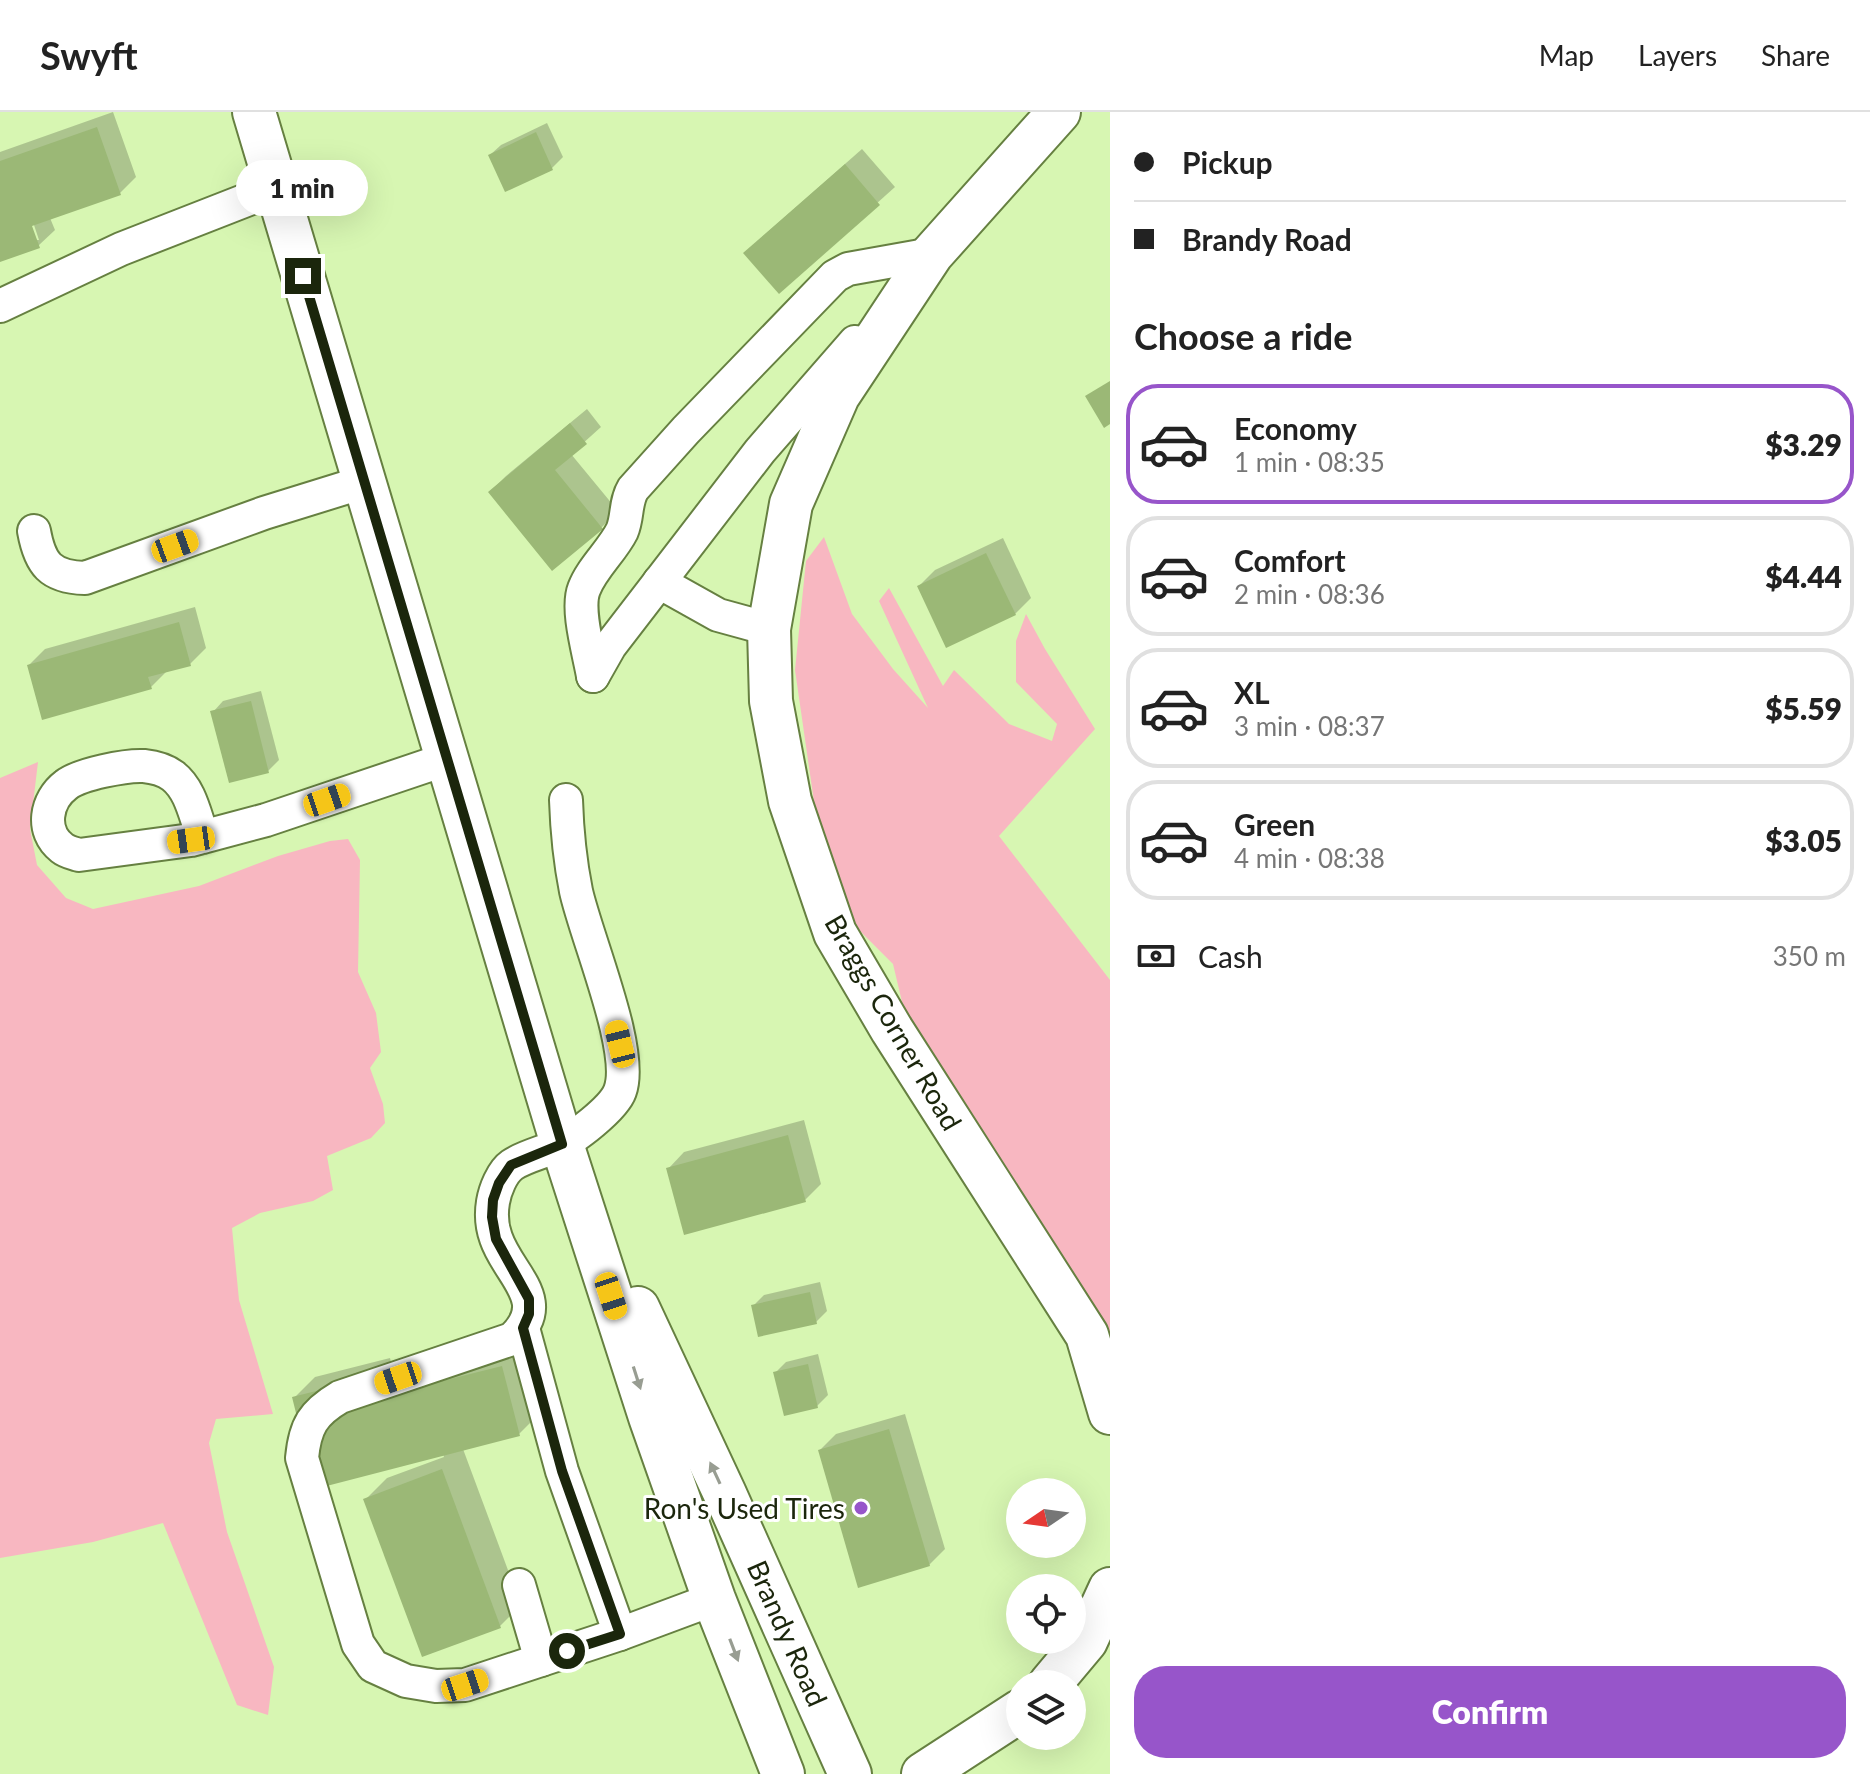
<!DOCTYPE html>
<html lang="en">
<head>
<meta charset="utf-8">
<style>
	body { margin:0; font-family:Lato,sans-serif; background:#f2f2f2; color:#222; height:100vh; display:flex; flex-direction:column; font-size:30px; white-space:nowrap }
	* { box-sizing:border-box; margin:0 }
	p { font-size:26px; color:#767676 }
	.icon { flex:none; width:44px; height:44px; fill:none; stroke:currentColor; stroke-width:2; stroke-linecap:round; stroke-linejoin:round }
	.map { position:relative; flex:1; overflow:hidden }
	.sheet { display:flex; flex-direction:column; background:#fff; width:760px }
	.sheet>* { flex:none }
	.top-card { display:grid; align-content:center; height:176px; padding:0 24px; background:#fff }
	.needle { width:52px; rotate:257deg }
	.fabs { position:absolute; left:1006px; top:1366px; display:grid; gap:16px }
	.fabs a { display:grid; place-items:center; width:80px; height:80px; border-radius:50%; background:#fff; box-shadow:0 8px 32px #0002; font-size:40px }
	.end { position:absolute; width:36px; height:36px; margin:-18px; border:10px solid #1b260c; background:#fff; box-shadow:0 0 0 4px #fff }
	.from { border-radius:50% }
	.bubble { position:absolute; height:56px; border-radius:28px; background:#fff; box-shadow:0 8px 32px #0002; font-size:26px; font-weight:800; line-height:56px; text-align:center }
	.car { position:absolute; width:24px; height:48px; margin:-24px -12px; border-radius:10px; box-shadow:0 0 6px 2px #0007; background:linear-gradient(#f5c518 24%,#345 0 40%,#f5c518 0 76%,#345 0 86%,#f5c518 0) }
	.top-card b { display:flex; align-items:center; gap:28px; height:76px; font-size:30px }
	.top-card b+b { border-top:2px solid #e0e0e0 }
	.top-card i { width:20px; height:20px; background:#222 }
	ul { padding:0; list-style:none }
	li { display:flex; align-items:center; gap:24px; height:120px; margin:0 16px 12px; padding:0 8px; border:4px solid #e0e0e0; border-radius:32px }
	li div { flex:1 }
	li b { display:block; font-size:30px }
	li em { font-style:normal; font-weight:800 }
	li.selected { border-color:#9755ca }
	li>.icon { width:72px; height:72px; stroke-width:1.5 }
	h2 { padding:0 24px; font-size:36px; line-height:96px }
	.pay { display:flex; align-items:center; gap:20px; height:88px; padding:0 24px; font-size:30px }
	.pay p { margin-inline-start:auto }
	.button { display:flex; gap:16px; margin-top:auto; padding:16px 24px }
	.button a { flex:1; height:92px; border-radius:32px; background:#9755ca; color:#fff; font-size:32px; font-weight:800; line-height:92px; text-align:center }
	header { display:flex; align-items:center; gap:48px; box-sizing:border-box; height:112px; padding:0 40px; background:#fff; border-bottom:2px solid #e0e0e0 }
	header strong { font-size:38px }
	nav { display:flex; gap:44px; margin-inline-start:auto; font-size:28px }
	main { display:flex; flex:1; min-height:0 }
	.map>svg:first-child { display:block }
	.green { fill:#f8b7c1 }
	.shadow { fill:#0003; fill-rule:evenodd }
	.building { fill:#9bb876 }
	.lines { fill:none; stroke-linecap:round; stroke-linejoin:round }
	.minor-casing { stroke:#668041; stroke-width:36 }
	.major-casing { stroke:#668041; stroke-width:46 }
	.minor { stroke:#fff; stroke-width:32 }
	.major { stroke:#fff; stroke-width:42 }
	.oneway { fill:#989d92 }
	.route { stroke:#1b260c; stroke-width:10 }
	.poi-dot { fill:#9755ca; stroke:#fff; stroke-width:3 }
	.labels { text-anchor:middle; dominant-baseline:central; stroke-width:6; stroke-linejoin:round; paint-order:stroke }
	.street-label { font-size:28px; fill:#1b260c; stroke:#fff }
	.poi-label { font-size:28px; fill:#1b260c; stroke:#fff; text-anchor:end }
</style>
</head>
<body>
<header>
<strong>Swyft</strong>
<nav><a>Map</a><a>Layers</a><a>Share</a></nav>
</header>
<main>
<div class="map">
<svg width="1110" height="1662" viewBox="0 0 1110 1662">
	<rect width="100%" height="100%" fill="#d7f6b2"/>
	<g class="green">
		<path d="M824,425L852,502L893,557L928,596L879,489L889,476L943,574L954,558L1009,612L1052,629L1057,612L1016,570V529L1026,502L1045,537L1095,617L999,724L1110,868V1250L1049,1125L1033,1122L942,982L927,932L903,894L893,852L857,816L820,731L795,558L806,449Z"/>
		<path d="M38,650L30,717L37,753L66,786L93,797L199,774L278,744L330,729L348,727L360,748L358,860L376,901L381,940L370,956L383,992L385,1011L371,1026L327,1044L333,1078L313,1089L260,1101L232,1116L239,1188L273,1302L216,1307L209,1331L227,1420L274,1555L268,1603L237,1593L163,1411L93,1430L0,1446V666Z"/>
	</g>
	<g class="shadow">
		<path d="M113,0L136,65L120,81L50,106L55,118L38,134L0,148V40ZM31,104L39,128H35L27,106Z"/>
		<path d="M547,11L563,45L552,56L506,78L490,43L501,33Z"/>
		<path d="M862,37L895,75L779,179L762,125Z"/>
		<path d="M587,297L601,315L571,342L618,399L602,415L553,456L490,380L506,364Z"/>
		<path d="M1003,426L1031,486L1015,502L919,474L935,458Z"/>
		<path d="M195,495L206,536L190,552L167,559L151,575L29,553L45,537Z"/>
		<path d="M261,579L279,648L268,659L213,600L223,589Z"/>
		<path d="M804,1008L821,1072L805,1088L668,1057L684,1040Z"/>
		<path d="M820,1170L827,1199L816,1210L753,1194L764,1183Z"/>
		<path d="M523,1234L540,1301L519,1322L463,1337L521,1493L500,1514L366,1387L387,1366L444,1345L443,1342L294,1286L315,1265L390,1246L395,1266Z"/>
		<path d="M818,1242L828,1283L817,1294L776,1260L786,1250Z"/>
		<path d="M905,1302L945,1437L929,1453L820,1338L836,1322Z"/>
	</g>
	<g class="building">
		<path d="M97,15L121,83L32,114L40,136L0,150V49Z"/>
		<path d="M536,20L553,58L505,80L488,43Z"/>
		<path d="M845,52L880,93L779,182L743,141Z"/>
		<path d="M1110,269V312L1104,316L1085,284Z"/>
		<path d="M570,311L587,332L555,358L603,417L552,459L488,380Z"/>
		<path d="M986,441L1016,503L946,536L917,474Z"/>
		<path d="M179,510L191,554L148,565L152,577L42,608L27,553Z"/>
		<path d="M251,589L269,661L229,671L210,599Z"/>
		<path d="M788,1023L806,1090L684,1123L666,1056Z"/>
		<path d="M810,1180L817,1212L758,1225L751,1193Z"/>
		<path d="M808,1252L818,1296L784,1304L773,1260Z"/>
		<path d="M502,1254L520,1324L315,1377L292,1285L369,1266L374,1286Z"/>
		<path d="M889,1317L930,1454L858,1476L818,1338Z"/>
		<path d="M442,1357L501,1516L422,1545L363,1387Z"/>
	</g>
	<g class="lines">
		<defs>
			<g id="minor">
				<path d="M0,194L121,137L277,76"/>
				<path d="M34,419C40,452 50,465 85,466L264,401L364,370"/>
				<path d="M659,470L718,503L769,517"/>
				<path d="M593,564C589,541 576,497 584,477C592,456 612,439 622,419C628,405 625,390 633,377L686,318L835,164L848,157L932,142"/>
				<path d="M593,564L610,534L760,339L855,230"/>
				<path d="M566,688C567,719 570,749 576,779C586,825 635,939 620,979C614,996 574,1027 557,1034C544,1040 523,1045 512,1053C502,1060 495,1078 493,1090C491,1102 492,1115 496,1126C509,1164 553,1189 512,1227L340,1285C313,1301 305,1314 302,1346L358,1532L373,1554L406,1569L436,1574L465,1573L620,1522L714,1487"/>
				<path d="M203,725C195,704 191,678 173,664C165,658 154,655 144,654C126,653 80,662 66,673C46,688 40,719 62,736C67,740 73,741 79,743L191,728L266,708L447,647"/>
				<path d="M523,1216L562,1359L620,1522"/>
				<path d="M519,1473L541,1548"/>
			</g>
			<g id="major">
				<path d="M254,0L562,1032L650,1305L714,1487L783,1662"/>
				<path d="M1059,0L932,142L838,284L791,392L769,517L771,589L790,689L835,821L892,918L1087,1223L1110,1301"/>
				<path d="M638,1196L725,1382L850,1662"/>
				<path d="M1050,1572L1086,1529L1110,1477"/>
				<path d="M923,1662L1020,1599"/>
			</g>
		</defs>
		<use href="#minor" class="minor-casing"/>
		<use href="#major" class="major-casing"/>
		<use href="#minor" class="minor"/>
		<use href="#major" class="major"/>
	</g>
	<defs><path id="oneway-solid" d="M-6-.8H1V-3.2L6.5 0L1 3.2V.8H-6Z" transform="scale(2)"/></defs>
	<g class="oneway">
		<use href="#oneway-solid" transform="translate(637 1266) rotate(72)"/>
		<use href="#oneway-solid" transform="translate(715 1361) rotate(-115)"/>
		<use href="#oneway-solid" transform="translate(734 1538) rotate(69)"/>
	</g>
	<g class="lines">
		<path class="route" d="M303,164L562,1032L511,1053L499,1071L493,1088L492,1105L496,1127L529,1187V1202L523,1216L562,1359L620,1522L567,1539"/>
	</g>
	<circle class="poi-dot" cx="861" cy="1396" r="8"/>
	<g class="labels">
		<g class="street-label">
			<text transform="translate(894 910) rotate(60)">Braggs Corner Road</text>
			<text transform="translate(788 1521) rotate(66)">Brandy Road</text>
		</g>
		<g class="poi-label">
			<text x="845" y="1396">Ron's Used Tires</text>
		</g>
	</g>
</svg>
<div class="fabs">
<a><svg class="needle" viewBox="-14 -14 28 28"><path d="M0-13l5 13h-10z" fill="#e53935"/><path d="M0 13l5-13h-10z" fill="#767676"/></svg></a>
<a><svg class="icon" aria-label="locate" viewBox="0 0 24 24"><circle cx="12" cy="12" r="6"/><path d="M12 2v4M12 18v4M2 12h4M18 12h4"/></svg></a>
<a><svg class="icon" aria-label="layers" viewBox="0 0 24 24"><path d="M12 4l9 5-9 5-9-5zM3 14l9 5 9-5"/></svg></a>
</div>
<i class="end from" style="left:567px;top:1539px"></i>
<i class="end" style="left:303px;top:164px"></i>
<div class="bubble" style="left:236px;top:48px;width:132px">1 min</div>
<i class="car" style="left:175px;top:434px;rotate:70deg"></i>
<i class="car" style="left:327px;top:688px;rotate:71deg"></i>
<i class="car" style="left:191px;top:728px;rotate:262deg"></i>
<i class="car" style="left:620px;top:932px;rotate:346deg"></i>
<i class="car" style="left:611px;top:1184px;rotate:162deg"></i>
<i class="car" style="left:398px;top:1266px;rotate:251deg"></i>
<i class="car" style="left:465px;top:1573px;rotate:72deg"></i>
</div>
<section class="sheet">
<div class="top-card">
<b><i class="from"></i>Pickup</b>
<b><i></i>Brandy Road</b>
</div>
<h2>Choose a ride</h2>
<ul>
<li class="selected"><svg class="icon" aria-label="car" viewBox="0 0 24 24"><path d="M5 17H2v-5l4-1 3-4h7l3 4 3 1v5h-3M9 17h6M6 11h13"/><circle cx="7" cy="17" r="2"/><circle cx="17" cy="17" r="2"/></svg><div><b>Economy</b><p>1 min · 08:35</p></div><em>$3.29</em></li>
<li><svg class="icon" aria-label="car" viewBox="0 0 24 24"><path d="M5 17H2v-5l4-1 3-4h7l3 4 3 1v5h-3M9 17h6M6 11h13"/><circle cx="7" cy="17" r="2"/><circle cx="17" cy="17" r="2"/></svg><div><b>Comfort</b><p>2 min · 08:36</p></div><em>$4.44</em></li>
<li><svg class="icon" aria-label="car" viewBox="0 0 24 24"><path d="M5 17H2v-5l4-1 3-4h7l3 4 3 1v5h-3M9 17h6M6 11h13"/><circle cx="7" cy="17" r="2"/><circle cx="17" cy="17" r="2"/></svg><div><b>XL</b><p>3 min · 08:37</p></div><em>$5.59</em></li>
<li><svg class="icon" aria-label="car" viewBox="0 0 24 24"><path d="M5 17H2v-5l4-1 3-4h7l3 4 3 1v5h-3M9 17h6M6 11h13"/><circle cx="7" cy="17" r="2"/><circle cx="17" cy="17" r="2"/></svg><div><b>Green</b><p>4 min · 08:38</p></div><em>$3.05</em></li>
</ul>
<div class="pay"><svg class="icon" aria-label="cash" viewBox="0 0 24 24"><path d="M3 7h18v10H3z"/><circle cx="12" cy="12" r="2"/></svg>Cash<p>350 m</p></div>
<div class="button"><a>Confirm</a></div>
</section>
</main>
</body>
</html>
